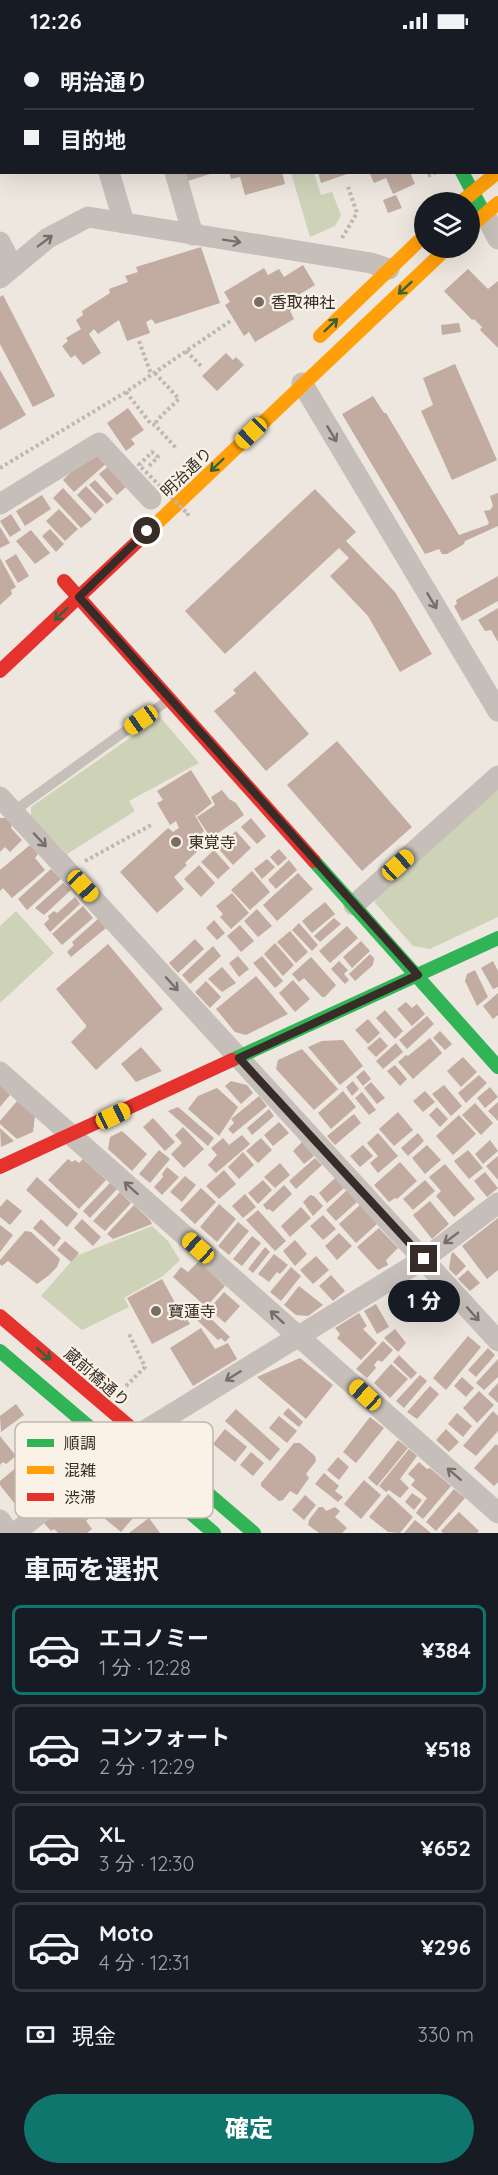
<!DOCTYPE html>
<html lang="ja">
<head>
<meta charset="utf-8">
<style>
	body { margin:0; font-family:Quicksand,"Noto Sans JP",sans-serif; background:#242831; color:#f1f3f6; height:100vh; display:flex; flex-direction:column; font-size:22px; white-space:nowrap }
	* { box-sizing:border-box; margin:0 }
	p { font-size:20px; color:#9ea1a6 }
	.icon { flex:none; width:33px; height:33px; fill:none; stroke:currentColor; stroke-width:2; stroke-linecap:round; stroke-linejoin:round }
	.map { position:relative; height:1491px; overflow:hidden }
	.details { display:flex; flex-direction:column; background:#171b24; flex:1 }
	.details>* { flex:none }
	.guide { position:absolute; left:0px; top:0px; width:498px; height:132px; box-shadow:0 6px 24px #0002; display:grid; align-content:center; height:132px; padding:0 24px; background:#171b24 }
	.fabs { position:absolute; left:414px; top:150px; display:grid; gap:12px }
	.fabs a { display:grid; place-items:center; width:66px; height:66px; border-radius:50%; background:#171b24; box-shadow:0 6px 24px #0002; font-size:30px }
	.end { position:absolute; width:27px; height:27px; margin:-14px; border:8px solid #372c27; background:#fff; box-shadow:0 0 0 3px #fff }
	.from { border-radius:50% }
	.bubble { position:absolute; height:42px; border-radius:21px; background:#171b24; box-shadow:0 6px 24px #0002; font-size:20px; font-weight:800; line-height:42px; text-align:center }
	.car { position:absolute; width:18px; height:36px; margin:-18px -9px; border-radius:8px; box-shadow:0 0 4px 2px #0007; background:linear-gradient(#f5c518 24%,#345 0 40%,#f5c518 0 76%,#345 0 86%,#f5c518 0) }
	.guide b { display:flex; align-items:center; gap:21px; height:57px; font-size:22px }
	.guide b+b { border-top:2px solid #363941 }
	.guide i { width:15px; height:15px; background:#f1f3f6 }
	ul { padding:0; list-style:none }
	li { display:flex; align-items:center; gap:18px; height:90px; margin:0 12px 9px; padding:0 12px; border:3px solid #363941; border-radius:9px }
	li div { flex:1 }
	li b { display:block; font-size:22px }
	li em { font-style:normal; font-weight:800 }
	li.current { border-color:#0f766e }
	li>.icon { width:54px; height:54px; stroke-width:1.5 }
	h2 { padding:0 24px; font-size:27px; line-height:72px }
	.pay { display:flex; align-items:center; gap:15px; height:66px; padding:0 24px; font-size:22px }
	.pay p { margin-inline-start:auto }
	.cta { display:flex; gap:12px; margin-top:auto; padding:12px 24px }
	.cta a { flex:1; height:69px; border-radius:36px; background:#0f766e; color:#fff; font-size:24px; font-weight:800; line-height:69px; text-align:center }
	.status { display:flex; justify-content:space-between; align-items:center; height:42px; padding:0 30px; background:#171b24; direction:ltr }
	.status svg { height:16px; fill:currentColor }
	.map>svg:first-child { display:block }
	.green { fill:#ced3b8 }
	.building { fill:#c2aba0 }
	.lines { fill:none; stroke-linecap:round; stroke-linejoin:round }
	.path { stroke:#bfb7b1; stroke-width:4; stroke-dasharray:3 3; stroke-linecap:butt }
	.lane { stroke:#c6bfb9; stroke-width:10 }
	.street { stroke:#c6bfb9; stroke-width:21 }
	.fast { stroke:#30b455; stroke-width:14 }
	.slow { stroke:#ff9f0a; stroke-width:14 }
	.jam { stroke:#e5322d; stroke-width:14 }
	.path-bridge { stroke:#bfb7b1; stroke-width:4; stroke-dasharray:3 3; stroke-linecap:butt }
	.oneway { stroke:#776e69 }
	.oneway2 { stroke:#346239 }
	.route { stroke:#372c27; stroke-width:8 }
	.poi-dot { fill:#776d67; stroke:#faf2e6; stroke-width:2 }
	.labels { text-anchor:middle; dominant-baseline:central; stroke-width:4.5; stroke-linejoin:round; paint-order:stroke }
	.poi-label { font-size:16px; fill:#372c27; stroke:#faf2e6; text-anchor:start }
	.street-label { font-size:16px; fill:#372c27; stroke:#faf2e6 }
	.key { fill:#faf2e6; stroke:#c0b7ad; stroke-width:1.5 }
	.key-label { font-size:16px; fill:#372c27 }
</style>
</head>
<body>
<div class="status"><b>12:26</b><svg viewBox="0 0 49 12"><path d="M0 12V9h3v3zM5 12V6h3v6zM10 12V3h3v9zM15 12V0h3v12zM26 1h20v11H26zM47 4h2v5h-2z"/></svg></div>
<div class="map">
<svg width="498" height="1491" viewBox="0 0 498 1491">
	<rect width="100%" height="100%" fill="#ede7df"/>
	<g class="green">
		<path d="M291,131H314L321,153L332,150L341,173L335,184L310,195Z"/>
		<path d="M160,675L199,721L129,759L135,769L67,812L31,774V765Z"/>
		<path d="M498,746V875L430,907L413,904L375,861L376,855Z"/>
		<path d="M16,869L54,911L0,961V884Z"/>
		<path d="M152,1184L168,1199L180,1218L163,1234L124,1256L129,1265L82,1288L41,1254L76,1214Z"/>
	</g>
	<g class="building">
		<path d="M185,130H213V131L188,139Z"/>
		<path d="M229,130H282L285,142L245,153L240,135L231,137Z"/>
		<path d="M318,130H350V131L321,141Z"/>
		<path d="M369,130H410L415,142L393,152L386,136L374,141Z"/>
		<path d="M396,153L402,166L388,171L383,158Z"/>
		<path d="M201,205L220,261L155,282L152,277L146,280L150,291L127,299L119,278L98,292L94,287L89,292L101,311L83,323L75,313L71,316L62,304L68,299L66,296L81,287L76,278L83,273L82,269L110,251L109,247L128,240L125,234L138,230L136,225Z"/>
		<path d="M303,223L315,243L295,255L300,262L290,269L294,277L255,300L249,290L244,294L225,263L230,260L224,250L264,226L268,233L279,227L284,235Z"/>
		<path d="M468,227L488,247L498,239V306L480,288L482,285L474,277L472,278L444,249Z"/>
		<path d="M3,253L55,354L33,365L0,302V255Z"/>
		<path d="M459,281L461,290L442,293L441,283Z"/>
		<path d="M226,311L233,318L236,315L244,323L217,349L202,334Z"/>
		<path d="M455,322L497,418L452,438L421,369L433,363L423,336Z"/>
		<path d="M0,328L26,373L0,388Z"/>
		<path d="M373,354L384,371H386L459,493L487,483L489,481L484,469L490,468L493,464L490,454L498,451V484L465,499L464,502L447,512H442L439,507L425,512L342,372Z"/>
		<path d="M128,366L144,388L131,397L135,402L126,409L107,381Z"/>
		<path d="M100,411L108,420L74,450L63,438L71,430Z"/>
		<path d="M110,423L128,443L117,453L99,432Z"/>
		<path d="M95,438L113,457L107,462L89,443Z"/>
		<path d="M86,444L104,463L95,472L77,453Z"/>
		<path d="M63,446L92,477L81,486L53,456Z"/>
		<path d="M315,447L356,490L346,499L395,550L432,612L400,630L368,574L330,534L349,516L339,506L225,612L185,569Z"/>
		<path d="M42,453L51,467L25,484L16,469Z"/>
		<path d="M59,467L78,487L65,499L46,479Z"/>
		<path d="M11,472L21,488L10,495L0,479Z"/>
		<path d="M0,485L10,501L0,506Z"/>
		<path d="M50,487L64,502L56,510L42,494Z"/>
		<path d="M31,488L50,511L35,522L16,499Z"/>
		<path d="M16,512L29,534L18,541L5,519Z"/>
		<path d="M0,516L16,545L11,548L12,552L0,563Z"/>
		<path d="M498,534V559L462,579L454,564L457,562L456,558Z"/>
		<path d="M498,566V600L491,588L485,589L478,578Z"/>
		<path d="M255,629L309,692L266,729L214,669L236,651L233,648Z"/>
		<path d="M337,699L412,785L362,829L287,743Z"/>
		<path d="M191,728L212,761L196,774L193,770L204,789L196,797L203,804L185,821L187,823L174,835L184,847L157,871L120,830L168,786L173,790L179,786L176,779L170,783L157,761L163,758L157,749Z"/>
		<path d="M222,748L229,757L236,761L244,773L211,796L197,775L215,763L211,755Z"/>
		<path d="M0,776H7L12,783L11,786L22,798L10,810L5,805L0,810Z"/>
		<path d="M251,776L266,794L257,802L241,785Z"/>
		<path d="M236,789L251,806L233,823L217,805Z"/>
		<path d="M30,803L38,812L35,816L45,828L12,856L3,846L0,849V828Z"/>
		<path d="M279,807L287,816L278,824L270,815Z"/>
		<path d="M214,808L230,826L218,837L201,820Z"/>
		<path d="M267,817L275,825L262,837L254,827Z"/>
		<path d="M289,818L297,828L276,847L268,838Z"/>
		<path d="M199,823L215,841L201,855L184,837Z"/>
		<path d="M51,827L61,837L27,868L18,857Z"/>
		<path d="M252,829L270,850L250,868L231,848Z"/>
		<path d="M298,831L313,847L277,879L263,863Z"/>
		<path d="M63,841L71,848L44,873L35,866Z"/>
		<path d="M232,851L249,871L231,887L220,875L223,872L216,864Z"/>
		<path d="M75,855L80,862L50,890L44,882L49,877L48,874L54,869L57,871Z"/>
		<path d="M325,860L335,872L312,891L302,879Z"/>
		<path d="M83,864L93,876L62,903L52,892Z"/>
		<path d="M257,867L272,884L258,895L244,879Z"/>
		<path d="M334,876L341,882L320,900L314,894Z"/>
		<path d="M98,877L106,886L71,915L67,910L74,903L72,900Z"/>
		<path d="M214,878L225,891L217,898L206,886Z"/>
		<path d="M299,881L318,903L312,909L292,888Z"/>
		<path d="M240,883L254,899L241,910L227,894Z"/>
		<path d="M347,884L358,896L330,921L319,909Z"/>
		<path d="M290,889L308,910L296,921L277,900Z"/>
		<path d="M195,897L204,907L178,931L169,921Z"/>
		<path d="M361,899L370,909L352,926L343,915Z"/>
		<path d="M275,901L294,923L283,934L264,912Z"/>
		<path d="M108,902L163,967L96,1028L71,1000L86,985V983L56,947Z"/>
		<path d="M213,904L221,914L190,942L182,933Z"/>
		<path d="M370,912L374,916L373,923L355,939L349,932Z"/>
		<path d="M238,914L249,927L239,935L229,921Z"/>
		<path d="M262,914L283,939L275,946L253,921Z"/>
		<path d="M311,915L336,943L325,955H322L304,936L299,940L292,932Z"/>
		<path d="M339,919L348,928L344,932L349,938L345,942L331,927Z"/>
		<path d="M493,919L498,929V945L493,947L481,926Z"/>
		<path d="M222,925L236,941L222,950L208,937Z"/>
		<path d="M475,928L488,955L477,964L465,939L467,932Z"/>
		<path d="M256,934L288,972L246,993L235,990L216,967Z"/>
		<path d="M293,938L310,957L295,970L279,951Z"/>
		<path d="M206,939L221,955L210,966L195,950Z"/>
		<path d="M498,951V973L493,977L483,964Z"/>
		<path d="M406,960L412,966L417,962L425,972L412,984L397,967Z"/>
		<path d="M385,968L403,989L395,997L376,976Z"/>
		<path d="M427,974L434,982L407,1007L399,998Z"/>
		<path d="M368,977L380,991L368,1002L355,988Z"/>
		<path d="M440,989L452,1002L445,1008L433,996Z"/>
		<path d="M380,995L388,1004L376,1015L367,1006Z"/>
		<path d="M430,996L442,1011L413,1037L398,1020L406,1013L408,1014Z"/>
		<path d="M343,998L363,1024L340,1043L308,1005L322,999Z"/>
		<path d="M396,1001L403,1010L383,1027L376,1019Z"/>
		<path d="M141,1005L162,1029L136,1040L121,1022Z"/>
		<path d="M302,1007L338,1047L314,1068L276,1027L278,1018Z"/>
		<path d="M463,1015L477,1030L461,1045L447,1029Z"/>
		<path d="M395,1023L407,1037L400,1044L387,1029Z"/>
		<path d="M364,1028L371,1037L363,1044L356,1035Z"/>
		<path d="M479,1033L487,1041L466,1061L458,1051Z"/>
		<path d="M231,1039L247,1043L253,1051L241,1062L225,1044Z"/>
		<path d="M353,1039L359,1047L352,1054L346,1045Z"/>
		<path d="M371,1040L385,1056L377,1062L364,1046Z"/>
		<path d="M0,1043L10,1053L0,1065Z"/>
		<path d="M444,1043L462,1064L451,1074L432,1052Z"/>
		<path d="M490,1045L498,1055L485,1066L477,1056Z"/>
		<path d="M217,1046L238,1065L219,1094L188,1067L198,1054Z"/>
		<path d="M343,1049L356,1065L331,1087L318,1071Z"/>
		<path d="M425,1049L435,1060L423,1070L413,1059Z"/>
		<path d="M362,1050L376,1068L369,1073L355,1056Z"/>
		<path d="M259,1054L267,1064L233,1092L228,1087L234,1081L231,1077Z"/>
		<path d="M17,1059L35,1074L33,1090L17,1097L0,1082V1079Z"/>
		<path d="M498,1060V1079L488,1069Z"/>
		<path d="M475,1061L493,1081L481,1093L462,1073Z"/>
		<path d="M178,1065L214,1096L208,1104L168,1069Z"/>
		<path d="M437,1065L448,1077L440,1085L429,1073Z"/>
		<path d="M269,1067L274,1074L252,1093L247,1086Z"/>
		<path d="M398,1070L413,1088L394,1104L379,1087Z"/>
		<path d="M354,1072L361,1081L335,1103L327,1094Z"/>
		<path d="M459,1073L476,1092L453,1113L436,1094Z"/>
		<path d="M153,1076L175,1100L165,1109L143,1085Z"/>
		<path d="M279,1080L289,1091L273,1104L264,1093Z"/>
		<path d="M183,1085L204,1107L184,1126L171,1112L182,1101L175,1093Z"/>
		<path d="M0,1086L14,1099L1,1105Z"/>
		<path d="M122,1089L147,1112L132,1129L108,1107L110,1095Z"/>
		<path d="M378,1091L398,1114L378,1131L370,1121L378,1114L367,1101Z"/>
		<path d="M418,1091L424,1099L408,1114L401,1106Z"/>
		<path d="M242,1093L250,1102L216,1131L208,1123L217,1113L211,1106L223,1096L229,1103Z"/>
		<path d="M261,1096L272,1108L258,1121L246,1109Z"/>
		<path d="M490,1098L498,1109L483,1122L475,1112Z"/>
		<path d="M302,1100L314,1114L304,1122L293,1109Z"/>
		<path d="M363,1103L373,1114L360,1125L350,1114Z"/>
		<path d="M427,1103L441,1118L425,1132L412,1116Z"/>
		<path d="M159,1108L170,1117L150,1141L139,1132Z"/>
		<path d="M468,1108L483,1126L469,1137L454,1119Z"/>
		<path d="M243,1110L254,1123L239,1137L228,1125Z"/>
		<path d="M498,1114V1138L486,1124Z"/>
		<path d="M315,1116L322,1123L296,1147L289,1139Z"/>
		<path d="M68,1117L72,1120L75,1118L79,1121L83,1117L106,1138L79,1167L48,1138Z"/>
		<path d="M400,1120L417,1139L397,1157L395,1156L389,1160L374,1143Z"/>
		<path d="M280,1121L290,1133L275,1146L264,1135Z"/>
		<path d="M445,1122L475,1157L454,1175L436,1154L441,1149L429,1135Z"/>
		<path d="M167,1125L179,1135L162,1153L154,1145L163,1135L162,1132Z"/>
		<path d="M224,1128L236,1142L219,1157L206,1144Z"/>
		<path d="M485,1130L498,1146L487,1155L474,1139Z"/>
		<path d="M185,1134L196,1143L182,1160L170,1150Z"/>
		<path d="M37,1135L78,1172L67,1185L26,1148Z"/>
		<path d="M335,1136L344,1146L327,1161L319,1151Z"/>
		<path d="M263,1138L272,1148L258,1162L248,1151Z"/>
		<path d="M425,1138L435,1149L413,1168L403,1157Z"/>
		<path d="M110,1141L117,1147L90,1176L83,1169Z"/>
		<path d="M284,1143L292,1152L273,1170L269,1167L267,1168L263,1163Z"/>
		<path d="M201,1146L216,1160L195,1182L180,1168Z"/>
		<path d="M347,1148L357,1160L336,1179L326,1168Z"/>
		<path d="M120,1150L131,1161L105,1189L93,1179Z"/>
		<path d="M245,1152L256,1165L243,1176L232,1164Z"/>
		<path d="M310,1153L314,1154L323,1164L313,1174L303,1160Z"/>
		<path d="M7,1157L22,1169L10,1183L0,1175V1165Z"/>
		<path d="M430,1159L449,1182L432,1197L413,1173Z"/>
		<path d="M219,1162L236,1177L217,1200L200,1185Z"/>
		<path d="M134,1163L150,1178L152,1182L113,1197L107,1192Z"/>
		<path d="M360,1163L377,1182L356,1201L339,1182Z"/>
		<path d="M301,1165L311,1176L290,1195L281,1184Z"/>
		<path d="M258,1168L286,1199L275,1209L246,1178Z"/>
		<path d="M323,1173L336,1187L323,1198L310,1184Z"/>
		<path d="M498,1176V1228L487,1237L462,1204Z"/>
		<path d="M41,1177L61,1196L54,1205L33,1186Z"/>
		<path d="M82,1177L101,1195L93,1204L74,1186Z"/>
		<path d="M238,1180L249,1189L229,1213L218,1204Z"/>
		<path d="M0,1183L13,1193L0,1210Z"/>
		<path d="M379,1186L398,1206L386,1218L388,1223L378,1228L357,1205Z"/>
		<path d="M25,1189L31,1190L60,1217L57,1225L48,1234L37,1242L8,1219L2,1224L0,1222V1218Z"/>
		<path d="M339,1191L352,1204L337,1218L325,1204Z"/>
		<path d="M252,1194L261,1201L242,1224L233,1217Z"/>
		<path d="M295,1198L307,1212L295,1224L283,1209Z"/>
		<path d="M65,1199L79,1211L71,1220L57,1208Z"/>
		<path d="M265,1205L270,1210L253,1231L248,1227Z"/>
		<path d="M453,1210L466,1224L456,1234L449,1227L451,1213Z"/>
		<path d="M274,1212L288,1223L280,1232L277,1230L269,1240L258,1232Z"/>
		<path d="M316,1214L329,1228L313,1242L300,1228Z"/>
		<path d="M199,1219L225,1244L206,1265L173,1235L181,1225L188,1230Z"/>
		<path d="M291,1225L301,1234L281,1259L270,1250Z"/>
		<path d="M468,1228L480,1241L470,1249L458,1237Z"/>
		<path d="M331,1233L345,1249L333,1259L319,1244Z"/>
		<path d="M162,1237L180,1270L182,1269L190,1282L152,1302L127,1256Z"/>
		<path d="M299,1244L323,1263L308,1274L296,1273L284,1263Z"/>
		<path d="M224,1250L240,1264L225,1281L209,1267Z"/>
		<path d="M376,1262L389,1285L377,1292L364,1269Z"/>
		<path d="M204,1270L230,1295L225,1300L221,1296L218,1298L197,1278Z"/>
		<path d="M359,1271L367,1284L363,1287L377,1301L361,1318L337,1296L340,1292L335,1286Z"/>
		<path d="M201,1286L215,1307L228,1301L237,1317L193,1344L170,1306Z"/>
		<path d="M395,1287L406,1301L398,1310L384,1296Z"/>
		<path d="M468,1294L481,1305L446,1348L433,1336Z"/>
		<path d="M383,1299L393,1308L382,1320L378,1318L374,1323L376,1326L367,1336L356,1327Z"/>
		<path d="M488,1306L495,1313L476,1335L468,1328Z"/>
		<path d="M399,1313L417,1331L411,1337L393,1320Z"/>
		<path d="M300,1316L333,1343L306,1377L257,1335Z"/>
		<path d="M498,1317V1335L484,1348L476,1341Z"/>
		<path d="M391,1322L408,1337L390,1356L374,1341Z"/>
		<path d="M420,1333L427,1339L404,1366L396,1359Z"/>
		<path d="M462,1335L474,1346L466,1355L454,1344Z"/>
		<path d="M498,1341V1361L488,1352Z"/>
		<path d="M430,1344L439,1352L417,1377L407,1370Z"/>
		<path d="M479,1349L494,1363L477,1381L463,1366Z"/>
		<path d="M16,1362L24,1373L1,1390L0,1374Z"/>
		<path d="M288,1366L303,1380L299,1385L283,1372Z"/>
		<path d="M236,1367L280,1407L270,1419L225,1379Z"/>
		<path d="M493,1369L498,1374V1389L476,1414L463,1404Z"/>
		<path d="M457,1371L472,1384L463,1395L448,1382Z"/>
		<path d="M279,1374L297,1389L287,1401L269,1386Z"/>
		<path d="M370,1375L384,1386L356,1421L343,1410Z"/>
		<path d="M225,1387L247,1405L235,1420L213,1402Z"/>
		<path d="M446,1387L459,1400L449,1410L436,1398Z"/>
		<path d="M0,1394L16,1414L6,1422L3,1420L0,1423Z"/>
		<path d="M398,1398L408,1406L377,1444L368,1436Z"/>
		<path d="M294,1401H300L315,1414L316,1419L306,1432L309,1436L297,1453L290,1449L283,1458L279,1459L261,1444V1441Z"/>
		<path d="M496,1402L498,1404V1440L494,1444L474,1426Z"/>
		<path d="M409,1407L417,1414L400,1437L409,1446L400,1456L389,1448L386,1450L379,1444Z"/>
		<path d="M251,1410L264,1421L253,1434L240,1423Z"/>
		<path d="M33,1412L58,1444L23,1472L0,1443V1439Z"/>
		<path d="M338,1415L349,1425L339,1438L327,1428Z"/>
		<path d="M419,1420L427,1427L430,1426L451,1444L423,1477L416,1471L427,1456L411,1443L415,1438L408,1432Z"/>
		<path d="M324,1431L339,1444L335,1449L343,1455L338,1460L315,1442Z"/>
		<path d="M105,1438L140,1468L121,1490L86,1461Z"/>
		<path d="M364,1438L381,1453L361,1477L344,1462Z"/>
		<path d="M454,1447L465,1456L436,1489L426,1480Z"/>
		<path d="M412,1451L422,1458L414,1468L405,1460Z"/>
		<path d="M388,1452L413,1475L400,1491L388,1490L369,1475Z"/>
		<path d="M305,1453L316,1463L304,1478L292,1468Z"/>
		<path d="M73,1457L89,1476L86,1479L92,1487L87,1491H58L54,1487L51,1489L44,1481Z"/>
		<path d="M319,1465H323L326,1469L335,1465L340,1469L335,1475L347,1486L342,1491H319L308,1483L309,1478Z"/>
		<path d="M459,1470L479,1489L477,1491H443L441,1489Z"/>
		<path d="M149,1476L160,1491H129Z"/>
		<path d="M415,1478L431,1491H404Z"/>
	</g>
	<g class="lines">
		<g class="path">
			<path d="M43,0V2"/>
			<path d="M428,134L435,131"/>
			<path d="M342,196L357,171L348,145"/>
			<path d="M139,299L151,332"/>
			<path d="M186,309L201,324"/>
			<path d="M155,331L179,357L157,378L155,383"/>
			<path d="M126,350L151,382L155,383L176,406"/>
			<path d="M143,419L152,410L158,415L148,425"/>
			<path d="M0,426L126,350L232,278"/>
			<path d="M85,819L153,782"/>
			<path d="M126,1344L145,1325L129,1292"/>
		</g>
		<path class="lane" d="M14,769L167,659"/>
		<g class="street">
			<path d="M138,0L139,2"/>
			<path d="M100,2L105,0"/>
			<path d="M0,119L2,118"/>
			<path d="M109,130L124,181"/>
			<path d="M175,130L193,193"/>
			<path d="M484,171L498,197"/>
			<path d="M0,200L13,225"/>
			<path d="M0,236L48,196L88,175L371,221L389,227"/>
			<path d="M302,341L498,669"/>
			<path d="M0,462L99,401L151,457"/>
			<path d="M0,755L498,1299"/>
			<path d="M354,863L498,734"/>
			<path d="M0,1030L498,1471"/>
			<path d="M0,1478L9,1491"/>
			<path d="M15,1491L138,1393L424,1217L498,1161"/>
		</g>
		<g class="fast">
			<path d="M462,130L484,171"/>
			<path d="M314,819L498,1025"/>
			<path d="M232,1018L498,896"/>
			<path d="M0,1309L214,1491"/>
			<path d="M163,1413L254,1491"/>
		</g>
		<g class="slow">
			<path d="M401,0V2"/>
			<path d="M461,160L498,130"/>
			<path d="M470,185L498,161"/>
			<path d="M320,294L424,194"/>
			<path d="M137,500L447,206"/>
		</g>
		<g class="jam">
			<path d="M64,539L314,819"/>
			<path d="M0,629L137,500"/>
			<path d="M0,1125L232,1018"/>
			<path d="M0,1274L163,1413"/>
		</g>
		<path class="path-bridge" d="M141,421L139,423L188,472L186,473"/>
	</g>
	<defs><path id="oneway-shaft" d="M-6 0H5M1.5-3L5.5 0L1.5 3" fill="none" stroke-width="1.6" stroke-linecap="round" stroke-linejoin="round" transform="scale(1.5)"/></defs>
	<g class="oneway">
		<use href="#oneway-shaft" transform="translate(45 199) rotate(-37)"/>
		<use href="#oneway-shaft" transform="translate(232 199) rotate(9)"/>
		<use href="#oneway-shaft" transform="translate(332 392) rotate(59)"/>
		<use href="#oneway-shaft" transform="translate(432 559) rotate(59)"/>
		<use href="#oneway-shaft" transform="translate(40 798) rotate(47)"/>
		<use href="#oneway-shaft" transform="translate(172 942) rotate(48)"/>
		<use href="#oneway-shaft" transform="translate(131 1146) rotate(-138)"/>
		<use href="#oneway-shaft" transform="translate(451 1196) rotate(143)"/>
		<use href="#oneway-shaft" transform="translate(473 1272) rotate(48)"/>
		<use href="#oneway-shaft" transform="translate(277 1275) rotate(-138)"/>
		<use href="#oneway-shaft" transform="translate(233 1334) rotate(148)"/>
		<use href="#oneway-shaft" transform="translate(454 1432) rotate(-139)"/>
	</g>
	<g class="oneway2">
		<use href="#oneway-shaft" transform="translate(405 246) rotate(137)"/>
		<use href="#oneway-shaft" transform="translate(331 283) rotate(-44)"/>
		<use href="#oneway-shaft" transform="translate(217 423) rotate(136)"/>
		<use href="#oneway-shaft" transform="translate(61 572) rotate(136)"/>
		<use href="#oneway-shaft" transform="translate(44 1312) rotate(41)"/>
	</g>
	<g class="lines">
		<path class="route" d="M147,489L79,555L418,933L239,1016L424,1217"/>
	</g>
	<g class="poi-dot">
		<circle cx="259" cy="260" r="6"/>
		<circle cx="176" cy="800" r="6"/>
		<circle cx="156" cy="1269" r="6"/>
	</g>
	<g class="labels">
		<g class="poi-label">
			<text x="271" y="260">香取神社</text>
			<text x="188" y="800">東覚寺</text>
			<text x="168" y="1269">寶蓮寺</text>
		</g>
		<g class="street-label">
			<text transform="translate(186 430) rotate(-44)">明治通り</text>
			<text transform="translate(97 1335) rotate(41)">蔵前橋通り</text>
		</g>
	</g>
	<rect x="15" y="1380" width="198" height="96" rx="9" class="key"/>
	<rect x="27" y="1397" width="27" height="8" fill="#30b455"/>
	<rect x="27" y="1424" width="27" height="8" fill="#ff9f0a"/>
	<rect x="27" y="1451" width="27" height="8" fill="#e5322d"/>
	<g class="key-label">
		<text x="64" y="1407">順調</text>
		<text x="64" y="1434">混雑</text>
		<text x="64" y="1461">渋滞</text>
	</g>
</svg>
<div class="fabs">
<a><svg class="icon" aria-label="layers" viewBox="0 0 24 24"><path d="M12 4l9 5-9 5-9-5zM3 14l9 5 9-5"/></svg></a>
</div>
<i class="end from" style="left:147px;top:489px"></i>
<i class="end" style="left:424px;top:1217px"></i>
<div class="bubble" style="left:388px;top:1238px;width:72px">1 分</div>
<i class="car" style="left:251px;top:391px;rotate:226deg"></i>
<i class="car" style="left:141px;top:678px;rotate:235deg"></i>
<i class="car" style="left:398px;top:823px;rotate:48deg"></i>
<i class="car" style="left:83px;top:844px;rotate:137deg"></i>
<i class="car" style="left:113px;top:1074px;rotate:65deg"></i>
<i class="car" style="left:198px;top:1206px;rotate:312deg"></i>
<i class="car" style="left:365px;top:1353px;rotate:312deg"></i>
<div class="guide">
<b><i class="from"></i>明治通り</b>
<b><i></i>目的地</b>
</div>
</div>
<section class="details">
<h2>車両を選択</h2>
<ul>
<li class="current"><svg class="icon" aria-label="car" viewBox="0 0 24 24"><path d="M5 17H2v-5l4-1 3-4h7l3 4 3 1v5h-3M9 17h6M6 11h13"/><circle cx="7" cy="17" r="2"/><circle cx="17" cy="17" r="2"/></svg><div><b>エコノミー</b><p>1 分 · 12:28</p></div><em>¥384</em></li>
<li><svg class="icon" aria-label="car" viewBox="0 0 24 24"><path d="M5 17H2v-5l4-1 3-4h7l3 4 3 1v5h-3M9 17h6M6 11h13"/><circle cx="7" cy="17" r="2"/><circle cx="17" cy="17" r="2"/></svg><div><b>コンフォート</b><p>2 分 · 12:29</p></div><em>¥518</em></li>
<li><svg class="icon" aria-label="car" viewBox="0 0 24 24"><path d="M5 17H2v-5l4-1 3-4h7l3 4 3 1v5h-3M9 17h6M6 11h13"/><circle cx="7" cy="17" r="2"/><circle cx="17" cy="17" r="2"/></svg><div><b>XL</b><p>3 分 · 12:30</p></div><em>¥652</em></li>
<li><svg class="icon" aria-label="car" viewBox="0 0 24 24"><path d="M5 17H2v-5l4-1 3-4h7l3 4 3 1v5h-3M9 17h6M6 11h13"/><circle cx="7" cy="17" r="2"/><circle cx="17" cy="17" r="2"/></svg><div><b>Moto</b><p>4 分 · 12:31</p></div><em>¥296</em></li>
</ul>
<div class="pay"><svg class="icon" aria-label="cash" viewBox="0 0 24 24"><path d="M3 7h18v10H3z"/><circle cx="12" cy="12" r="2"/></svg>現金<p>330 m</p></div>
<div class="cta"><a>確定</a></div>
</section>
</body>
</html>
